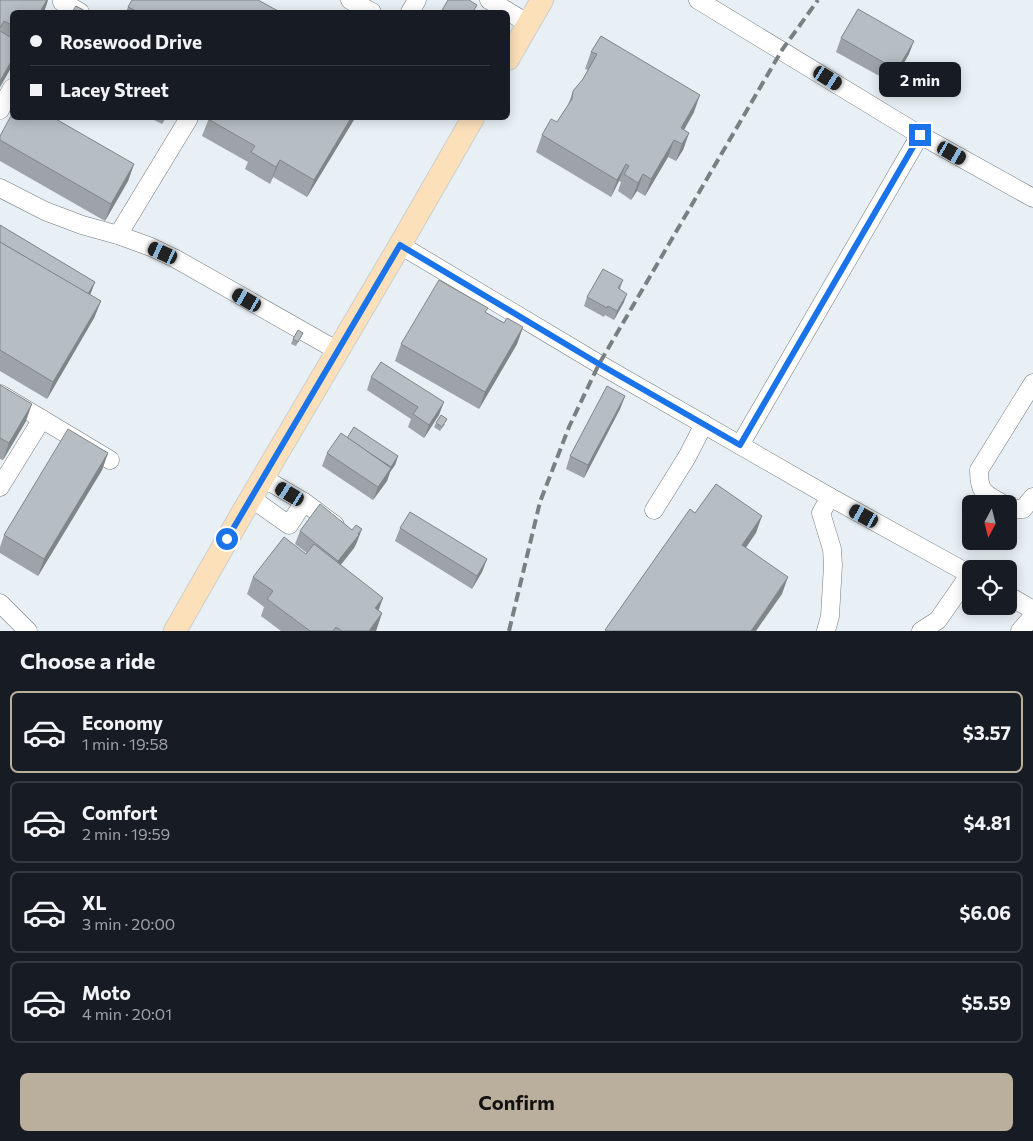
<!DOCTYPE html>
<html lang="en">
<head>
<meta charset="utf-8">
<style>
	body { margin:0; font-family:Commissioner,sans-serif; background:#20242c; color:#f1f3f6; height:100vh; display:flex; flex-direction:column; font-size:19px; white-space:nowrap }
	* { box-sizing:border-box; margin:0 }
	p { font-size:16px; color:#9ea1a6 }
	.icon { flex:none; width:28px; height:28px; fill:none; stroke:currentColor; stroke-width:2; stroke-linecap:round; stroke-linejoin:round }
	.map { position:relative; height:631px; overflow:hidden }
	.side { display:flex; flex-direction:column; background:#171b24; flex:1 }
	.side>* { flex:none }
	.banner { position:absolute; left:10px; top:10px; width:500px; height:110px; border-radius:8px; box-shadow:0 2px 12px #0003; display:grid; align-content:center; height:110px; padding:0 20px; background:#171b24 }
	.needle { width:32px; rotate:187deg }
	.fabs { position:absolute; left:962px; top:495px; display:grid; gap:10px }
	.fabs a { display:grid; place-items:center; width:55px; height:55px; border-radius:8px; background:#171b24; box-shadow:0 2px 12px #0003; font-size:25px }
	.end { position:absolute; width:22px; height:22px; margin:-11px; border:6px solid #1a73e8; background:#fff; box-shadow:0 0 0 2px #fff }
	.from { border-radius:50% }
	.bubble { position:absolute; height:35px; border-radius:8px; background:#171b24; box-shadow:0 2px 12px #0003; font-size:16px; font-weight:700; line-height:35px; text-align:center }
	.car { position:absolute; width:15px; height:30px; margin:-15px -8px; border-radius:6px; box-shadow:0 0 4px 1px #0007; background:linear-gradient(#222 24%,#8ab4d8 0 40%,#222 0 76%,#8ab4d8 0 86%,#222 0) }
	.banner b { display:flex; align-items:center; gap:18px; height:48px; font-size:19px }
	.banner b+b { border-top:1px solid #363941 }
	.banner i { width:12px; height:12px; background:#f1f3f6 }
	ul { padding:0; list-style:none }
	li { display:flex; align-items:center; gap:15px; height:82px; margin:0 10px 8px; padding:0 10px; border:2px solid #363941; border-radius:8px }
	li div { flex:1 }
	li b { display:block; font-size:19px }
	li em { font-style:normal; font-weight:700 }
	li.on { border-color:#baae9c }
	li>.icon { width:45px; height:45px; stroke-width:1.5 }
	h2 { padding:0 20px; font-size:22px; line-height:60px }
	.primary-button { display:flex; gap:10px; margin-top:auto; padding:10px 20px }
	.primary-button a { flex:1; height:58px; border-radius:8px; background:#baae9c; color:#111; font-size:20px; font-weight:700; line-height:58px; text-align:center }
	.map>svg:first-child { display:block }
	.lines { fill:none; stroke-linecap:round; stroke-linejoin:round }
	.minor-casing { stroke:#737a7f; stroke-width:19 }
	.major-casing { stroke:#cdcece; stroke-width:24 }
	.minor { stroke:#fff; stroke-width:18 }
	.major { stroke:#fbe0ba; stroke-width:22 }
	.rail { stroke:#7a7f82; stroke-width:4; stroke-dasharray:10 5; stroke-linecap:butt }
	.wall { fill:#9da3a8 }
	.shaded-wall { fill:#808588 }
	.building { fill:#b7bec3; stroke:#808588 }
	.route { stroke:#1a73e8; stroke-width:6 }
</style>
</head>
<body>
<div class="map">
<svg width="1033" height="631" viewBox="0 0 1033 631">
	<rect width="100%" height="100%" fill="#e8f0f5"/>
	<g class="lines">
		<defs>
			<g id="minor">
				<path d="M350,0L372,12"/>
				<path d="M489,0L529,24"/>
				<path d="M698,0L920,135L1033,198"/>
				<path d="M62,2L80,12"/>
				<path d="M410,12L417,0"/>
				<path d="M0,110L12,88"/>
				<path d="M0,188L45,211L82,225L118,235L151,247L176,259L338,351"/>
				<path d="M118,235L189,118"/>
				<path d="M400,245L599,364L830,497L971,575"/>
				<path d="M0,394L110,460"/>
				<path d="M740,445L920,135"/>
				<path d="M263,478L304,502"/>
				<path d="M0,487L42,419"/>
				<path d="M251,498L289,525L304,502L335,525"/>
				<path d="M1003,504C984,493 979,493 979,470L1033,383"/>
				<path d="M1009,507L1012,509H1023L1033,497"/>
				<path d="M654,510L687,457L704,424"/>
				<path d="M1009,596L1033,610"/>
				<path d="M0,603L28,631"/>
				<path d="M826,631L830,616L833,565L832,549L821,513L830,497"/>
				<path d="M921,631L938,620L970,574"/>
				<path d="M1020,631L1033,616"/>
			</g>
			<g id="major">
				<path d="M508,59L542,0"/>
				<path d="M175,631L244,510L400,245L473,118"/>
			</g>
		</defs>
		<use href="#minor" class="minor-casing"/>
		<use href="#major" class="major-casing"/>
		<use href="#minor" class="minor"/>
		<use href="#major" class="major"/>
		<path class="rail" d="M509,631L540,502L569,427L599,364L782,50L818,0"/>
	</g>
	<g class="wall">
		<path d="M0,0H48L44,12H12V66L0,87Z"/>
		<path d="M128,7L280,12H126Z"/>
		<path d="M601,36L694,112L684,130L689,133L683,150L676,161L668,157L645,196L637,191L631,200L618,191L621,182L619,181L611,197L536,152L542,135L557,122L568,105L573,91L583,79L588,70L585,69L591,52Z"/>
		<path d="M841,38L909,54L892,83L836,52Z"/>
		<path d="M150,118H166L162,124Z"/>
		<path d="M209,118H355L307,197L273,177L270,184L245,169L248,162L202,136Z"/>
		<path d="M0,136L134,164L128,181L105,221L0,161Z"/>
		<path d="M0,225L95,282L90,295L101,301L94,318L47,399L0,371Z"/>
		<path d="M623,280L620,289L624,302L614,320L605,315L604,317L584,306L587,297Z"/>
		<path d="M486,313L504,323L523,327L517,344L479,409L395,361L401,344Z"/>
		<path d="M303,333L296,346L291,344L293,339Z"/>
		<path d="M371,377L439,415L424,438L408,427L411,419L367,390Z"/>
		<path d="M0,385L26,421L3,460L0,459Z"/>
		<path d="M625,396L620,409L584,478L566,469L570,456Z"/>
		<path d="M436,423L445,424L440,431L434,427Z"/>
		<path d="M347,438L398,456L395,465L390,472L387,481L373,500L322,466L327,453Z"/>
		<path d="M108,453L102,470L38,576L0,553V547L4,535Z"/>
		<path d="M400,528L487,559L482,572L472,589L395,541Z"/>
		<path d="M300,531L357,542L354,548L341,565L378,610L382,613L376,631H281L261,616L264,607L247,594L253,577L306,554L307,553L295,544Z"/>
	</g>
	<g class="shaded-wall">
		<path d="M47,0H48L44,12H40Z"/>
		<path d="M914,41L909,54L892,83L897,70Z"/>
		<path d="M12,60V66L0,87V81Z"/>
		<path d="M700,95L694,112L677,142L681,128Z"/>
		<path d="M351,118H355L307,197L314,180Z"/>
		<path d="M689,133L683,150L676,161L682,144Z"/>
		<path d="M674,140L668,157L645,196L651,179Z"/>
		<path d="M280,160L273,177L270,184L276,167Z"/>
		<path d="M134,164L128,181L105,221L111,204Z"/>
		<path d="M626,164L619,181L611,197L617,180Z"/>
		<path d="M643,174L637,191L631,200L638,183Z"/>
		<path d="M95,282L90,295L86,297Z"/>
		<path d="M627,294L624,302L614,320L617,311Z"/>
		<path d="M101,301L94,318L47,399L53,382Z"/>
		<path d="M523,327L517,344L479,409L485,392Z"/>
		<path d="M625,396L620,409L584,478L588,465Z"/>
		<path d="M444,402L439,415L424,438L429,425Z"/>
		<path d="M32,404L26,421L3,460L9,443Z"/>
		<path d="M108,453L102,470L38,576L44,559Z"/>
		<path d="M398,456L395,465L390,472L387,481L373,500L378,487Z"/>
		<path d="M762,516L756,533L736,562L742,545Z"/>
		<path d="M362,529L357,542L354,548L333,574L338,561Z"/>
		<path d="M487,559L482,572L472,589L477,576Z"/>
		<path d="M788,577L782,594L756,631H751Z"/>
		<path d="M383,598L377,615L375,608Z"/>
		<path d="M382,613L376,631H369Z"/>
	</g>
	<g class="building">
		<path d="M0,0H47L40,12H12V25L4,21L0,28Z"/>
		<path d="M132,0H258L280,12H138L128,7Z"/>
		<path d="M448,0H469L477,5L473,12H441Z"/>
		<path d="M76,6L87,12H72Z"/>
		<path d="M858,9L914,41L897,70L841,38Z"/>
		<path d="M0,31L12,38V60L0,81Z"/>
		<path d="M601,36L700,95L681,128L689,133L682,144L674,140L651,179L643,174L638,183L624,174L629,166L626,164L617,180L542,135L551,119L557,122L572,99L573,91L583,79L597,54L591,52Z"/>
		<path d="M12,114V118H54L134,164L111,204L0,140V136Z"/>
		<path d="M209,118H351L314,180L280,160L276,167L251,152L255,146L208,119Z"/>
		<path d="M0,225L95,282L88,294L0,242Z"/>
		<path d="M0,242L101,301L53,382L0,350Z"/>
		<path d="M603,269L623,280L618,288L627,294L617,311L608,306L607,308L587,297Z"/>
		<path d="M439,280L488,308L485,312L504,323L507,318L523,327L485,392L401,344Z"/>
		<path d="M298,330L303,333L298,342L293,339Z"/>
		<path d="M381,362L444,402L429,425L413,414L418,407L371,377Z"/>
		<path d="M0,385L32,404L9,443L0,438Z"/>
		<path d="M607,386L625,396L588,465L570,456Z"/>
		<path d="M441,415L447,419L442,427L436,423Z"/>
		<path d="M354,427L398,456L391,467L347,438Z"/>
		<path d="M68,429L108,453L44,559L4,535Z"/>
		<path d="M341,433L391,468L378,487L327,453Z"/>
		<path d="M716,484L762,516L742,545L788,577L751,631H607L605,630L690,509L695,513Z"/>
		<path d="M320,504L352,530L356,525L362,529L358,534L359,535L338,561L300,531Z"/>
		<path d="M410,512L487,559L477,576L400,528Z"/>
		<path d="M284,537L306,554L314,544L383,598L375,608L382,613L369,631H342L336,627L333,631H310L267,599L273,591L253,577Z"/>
	</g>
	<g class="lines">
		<path class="route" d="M227,539L400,245L599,364L740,445L920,135"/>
	</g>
</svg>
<div class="fabs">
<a><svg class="needle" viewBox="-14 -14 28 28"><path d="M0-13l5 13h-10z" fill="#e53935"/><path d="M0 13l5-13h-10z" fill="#9ea1a6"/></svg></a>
<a><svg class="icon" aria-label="locate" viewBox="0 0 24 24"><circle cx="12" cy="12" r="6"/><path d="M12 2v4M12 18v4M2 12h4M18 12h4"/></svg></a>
</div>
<i class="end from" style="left:227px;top:539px"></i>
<i class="end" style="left:920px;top:135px"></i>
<div class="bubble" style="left:879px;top:62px;width:82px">2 min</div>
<i class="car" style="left:828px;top:78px;rotate:122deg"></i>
<i class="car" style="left:952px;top:153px;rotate:120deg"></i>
<i class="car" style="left:163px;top:253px;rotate:295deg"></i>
<i class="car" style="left:247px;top:300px;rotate:300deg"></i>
<i class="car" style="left:290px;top:494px;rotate:301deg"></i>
<i class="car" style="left:864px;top:516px;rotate:299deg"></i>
<div class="banner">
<b><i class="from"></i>Rosewood Drive</b>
<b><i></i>Lacey Street</b>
</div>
</div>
<section class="side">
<h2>Choose a ride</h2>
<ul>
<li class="on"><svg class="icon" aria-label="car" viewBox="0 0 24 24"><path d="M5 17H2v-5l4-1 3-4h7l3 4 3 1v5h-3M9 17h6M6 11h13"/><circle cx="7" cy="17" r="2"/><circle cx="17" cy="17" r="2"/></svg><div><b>Economy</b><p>1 min · 19:58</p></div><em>$3.57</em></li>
<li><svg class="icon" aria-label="car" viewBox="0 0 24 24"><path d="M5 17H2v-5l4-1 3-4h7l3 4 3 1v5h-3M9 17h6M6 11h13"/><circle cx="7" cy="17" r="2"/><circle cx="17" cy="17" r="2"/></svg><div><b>Comfort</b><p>2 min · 19:59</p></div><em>$4.81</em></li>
<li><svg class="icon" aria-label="car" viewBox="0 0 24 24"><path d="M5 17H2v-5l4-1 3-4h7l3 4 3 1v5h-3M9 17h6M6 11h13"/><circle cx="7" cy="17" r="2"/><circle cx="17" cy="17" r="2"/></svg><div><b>XL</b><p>3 min · 20:00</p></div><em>$6.06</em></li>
<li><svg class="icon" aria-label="car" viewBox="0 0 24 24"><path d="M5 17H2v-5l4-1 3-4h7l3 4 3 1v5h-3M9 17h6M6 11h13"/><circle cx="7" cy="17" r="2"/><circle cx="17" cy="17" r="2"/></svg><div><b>Moto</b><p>4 min · 20:01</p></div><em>$5.59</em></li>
</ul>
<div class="primary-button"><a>Confirm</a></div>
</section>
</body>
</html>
